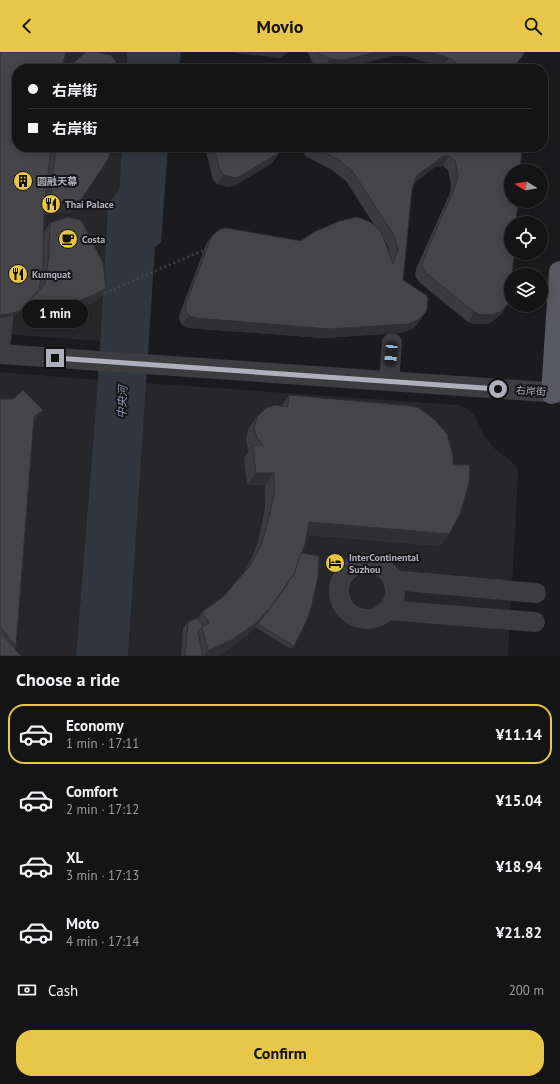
<!DOCTYPE html>
<html lang="en">
<head>
<meta charset="utf-8">
<style>
	body { margin:0; font-family:"PT Sans","Noto Sans SC",sans-serif; background:#212122; color:#f1f3f6; height:100vh; display:flex; flex-direction:column; font-size:15px; white-space:nowrap }
	* { box-sizing:border-box; margin:0 }
	p { font-size:13px; color:#9d9ea0 }
	.icon { flex:none; width:22px; height:22px; fill:none; stroke:currentColor; stroke-width:2; stroke-linecap:round; stroke-linejoin:round }
	.map { position:relative; height:604px; overflow:hidden }
	.details { display:flex; flex-direction:column; background:#141415; flex:1 }
	.details>* { flex:none }
	.banner { position:absolute; left:12px; top:12px; width:536px; height:88px; border-radius:16px; box-shadow:0 2px 10px #0003,0 0 0 1px #333334; display:grid; align-content:center; height:88px; padding:0 16px; background:#141415 }
	.needle { width:26px; rotate:281deg }
	.controls { position:absolute; left:504px; top:112px; display:grid; gap:8px }
	.controls a { display:grid; place-items:center; width:44px; height:44px; border-radius:50%; background:#141415; box-shadow:0 2px 10px #0003,0 0 0 1px #333334; font-size:20px }
	.end { position:absolute; width:18px; height:18px; margin:-9px; border:5px solid #aeb0bb; background:#111; box-shadow:0 0 0 2px #111 }
	.from { border-radius:50% }
	.bubble { position:absolute; height:28px; border-radius:14px; background:#141415; box-shadow:0 2px 10px #0003,0 0 0 1px #333334; font-size:13px; font-weight:600; line-height:28px; text-align:center }
	.car { position:absolute; width:12px; height:24px; margin:-12px -6px; border-radius:5px; box-shadow:0 0 3px 1px #0007; background:linear-gradient(#222 24%,#8ab4d8 0 40%,#222 0 76%,#8ab4d8 0 86%,#222 0) }
	.banner b { display:flex; align-items:center; gap:14px; height:38px; font-size:15px }
	.banner b+b { border-top:1px solid #333334 }
	.banner i { width:10px; height:10px; background:#f1f3f6 }
	ul { padding:0; list-style:none }
	li { display:flex; align-items:center; gap:12px; height:60px; margin:0 8px 6px; padding:0 8px; border:2px solid transparent; border-radius:16px }
	li div { flex:1 }
	li b { display:block; font-size:15px }
	li em { font-style:normal; font-weight:600 }
	li.active { border-color:#e7c648 }
	li>.icon { width:36px; height:36px; stroke-width:1.5 }
	h2 { padding:0 16px; font-size:18px; line-height:48px }
	.pay { display:flex; align-items:center; gap:10px; height:44px; padding:0 16px; font-size:15px }
	.pay p { margin-inline-start:auto }
	.button { display:flex; gap:8px; margin-top:auto; padding:8px 16px }
	.button a { flex:1; height:46px; border-radius:16px; background:#e7c648; color:#111; font-size:16px; font-weight:600; line-height:46px; text-align:center }
	header { display:flex; justify-content:space-between; align-items:center; height:52px; padding:0 16px; background:#e7c648; color:#111; font-size:18px; font-weight:600 }
	.map>svg:first-child { display:block }
	.built { fill:#272629 }
	.water { fill:#313740 }
	.lines { fill:none; stroke-linecap:round; stroke-linejoin:round }
	.path { stroke:#424348; stroke-width:2.5; stroke-dasharray:2 3; stroke-linecap:butt }
	.minor { stroke:#3c3c41; stroke-width:20 }
	.major { stroke:#585860; stroke-width:22 }
	.wall { fill:#3b3b3f; fill-rule:evenodd }
	.shaded-wall { fill:#303033 }
	.building { fill:#454549; stroke:#303033 }
	.route { stroke:#aeb0bb; stroke-width:5 }
	.labels { text-anchor:middle; dominant-baseline:central; stroke-width:4; stroke-linejoin:round; paint-order:stroke }
	.poi-label { font-size:10px; font-weight:bold; fill:#aeb0bb; stroke:#161517; text-anchor:start }
	.street-label { font-size:10px; fill:#aeb0bb; stroke:#161517 }
	.water-label { font-size:11px; font-style:italic; fill:#8899b3; stroke:#161517 }
</style>
</head>
<body>
<header><svg class="icon" aria-label="back" viewBox="0 0 24 24"><path d="M15 5l-7 7 7 7"/></svg>Movio<svg class="icon" aria-label="search" viewBox="0 0 24 24"><circle cx="10" cy="10" r="6"/><path d="M15 15l6 6"/></svg></header>
<div class="map">
<svg width="560" height="604" viewBox="0 0 560 604">
	<rect width="100%" height="100%" fill="#1b1a1c"/>
	<g class="built">
		<path d="M0,0H127L126,17H17V95H122L119,138L108,151L100,289L0,282Z"/>
		<path d="M0,320L98,328L76,604H0Z"/>
		<path d="M145,331L458,353L465,355L474,363L484,383L495,397L511,409L517,415L518,423L508,604H128Z"/>
	</g>
	<g class="water">
		<path d="M127,0H181L179,17H126Z"/>
		<path d="M122,95H168L161,190L155,195L128,604H76L98,328L108,151L119,138Z"/>
	</g>
	<g class="lines">
		<path class="path" d="M100,243L204,198"/>
		<g class="minor">
			<path d="M1,288L6,238"/>
			<path d="M0,302L560,341"/>
			<path d="M389,329L392,291"/>
			<circle cx="367" cy="539" r="28"/>
			<path d="M393,528L536,541"/>
			<path d="M388,558L535,570"/>
		</g>
		<path class="major" d="M552,341L560,220"/>
	</g>
	<g class="wall">
		<path d="M308,0H524L515,14L512,17H445L442,15L406,4H392L339,17L323,16L312,10Z"/>
		<path d="M17,95H112L81,148L72,160L44,162V180L50,171L106,237L97,249L66,263L25,261L22,259L24,257L16,262L8,265Z"/>
		<path d="M205,95H283L272,111L234,134L228,135L217,132L213,128Z"/>
		<path d="M300,95H522L502,261L493,269L487,272H476L468,270L420,231L416,226L415,223L416,217L450,141L451,132L448,118L443,114H440L435,115L415,130L412,137L403,228L425,261L418,271L412,277L401,281L323,286L189,276L182,273L179,266L180,261L204,198L206,192L213,183L301,189L375,174L346,129L332,118L307,105L302,100ZM384,188L388,194L391,208Z"/>
		<path d="M289,343L449,482L440,494L307,483L301,501L294,594L291,597L255,575L257,573L246,584L225,600L215,604H181L183,576L188,570L198,566L202,560L224,544L244,521L252,505L258,490L265,456V433H247L244,406L249,399L248,398L246,388L248,377L257,365L281,354ZM284,536L278,545L270,555Z"/>
		<path d="M0,347L34,370L33,371L16,594L15,597L0,604Z"/>
	</g>
	<g class="shaded-wall">
		<path d="M234,0H289L280,6L236,1Z"/>
		<path d="M377,0H429L449,6L442,15L406,4H392L339,17L323,16L330,7Z"/>
		<path d="M522,5L515,14L512,17H510Z"/>
		<path d="M282,97L272,111L234,134L228,135L217,132L224,123Z"/>
		<path d="M446,104H449L443,114L435,115L414,130L416,125L420,121L442,105Z"/>
		<path d="M81,148L72,160L42,162L50,150Z"/>
		<path d="M106,237L97,249L66,263L25,261L34,249Z"/>
		<path d="M508,252L502,261L493,269L487,272H476L468,270L474,260Z"/>
		<path d="M26,254L24,257L16,262L8,265L0,266V263Z"/>
		<path d="M425,261L418,271L412,277L401,281L323,286L189,276L182,273L189,264Z"/>
		<path d="M43,358L34,370L25,378L34,365Z"/>
		<path d="M256,421H274L265,433H247Z"/>
		<path d="M309,470L449,482L440,494L301,482Z"/>
		<path d="M270,556L261,568L246,584L225,600L215,604H204L208,599Z"/>
	</g>
	<g class="building">
		<path d="M0,0H66L61,17H17V95H51L44,159L43,212L39,238L31,247L26,254L19,259L10,262L0,263Z"/>
		<path d="M86,0H96L110,3L116,9L115,17H67Z"/>
		<path d="M318,0H377L344,8L330,7L318,1Z"/>
		<path d="M429,0H524L522,5L510,17H461L454,9L449,6Z"/>
		<path d="M56,95H112L108,107L81,148L50,150Z"/>
		<path d="M214,95H283L282,97L279,101L240,124L235,126L224,123L220,119Z"/>
		<path d="M313,95H522L520,119H511V149H518L516,171H511V201H514L512,223H511L510,244L508,252L500,260L494,262L482,263L474,260L427,222L423,217L422,213L423,208L456,132L458,123L455,108L449,104H446L442,105L420,121L416,125L412,137L403,228L426,243L428,246L427,256L425,261L418,268L408,272L329,277L196,266L189,264L185,257L186,251L210,188L213,183L220,177L226,176L301,189L314,180L340,169L357,165L370,170L381,179L393,212L398,198L395,185L353,120L339,108Z"/>
		<path d="M68,165L80,168L82,170L103,211L106,237L75,251L34,249L31,247L45,232L49,203L50,171Z"/>
		<path d="M23,338L43,358L34,365L16,594L0,575V347H13Z"/>
		<path d="M289,343L411,354L419,356L435,368L447,382L453,403V413H470L469,431L460,462L449,482L309,470L305,492L294,522L270,556L255,572L233,587L208,599L202,575L209,571L202,560L224,544L249,515L261,493L266,477L274,443V421H256L253,394L263,393L257,386L254,376L257,365L266,356L275,353L288,355Z"/>
		<path d="M301,501L319,504L318,524L312,552L307,568L294,594L258,572L261,568L280,543L294,522Z"/>
		<path d="M198,566L203,574L202,575L198,581L203,604H185L188,570Z"/>
		<path d="M0,580L21,604H0Z"/>
	</g>
	<g class="lines">
		<path class="route" d="M55,306L498,337"/>
	</g>
	<defs>
		<symbol id="building-disc" viewBox="-11 -11 22 22"><circle r="9.5" fill="#e7c648" stroke="#161517"/><path d="M-4-6H4V6H1V3H-1V6H-4ZM-2.5-4.3h1.7v1.8h-1.7ZM.8-4.3h1.7v1.8H.8ZM-2.5-1h1.7V.8h-1.7ZM.8-1h1.7V.8H.8Z" fill="#111"/></symbol>
		<symbol id="restaurant-disc" viewBox="-11 -11 22 22"><circle r="9.5" fill="#e7c648" stroke="#161517"/><path d="M-5-6h1v4h1v-4h1v4h1v-4h1v5L-1.5 .5V6h-2V.5L-5-1ZM5-6V6H3V1.5H1.5Q1.5-4 5-6Z" fill="#111"/></symbol>
		<symbol id="cafe-disc" viewBox="-11 -11 22 22"><circle r="9.5" fill="#e7c648" stroke="#161517"/><path d="M-5.5-4.5H6V0H3Q3 3.5 0 3.5H-2.5Q-5.5 3.5-5.5 0ZM3-3.2v2h1.7v-2ZM-6 4.5H4V6H-6Z" fill="#111"/></symbol>
		<symbol id="hotel-disc" viewBox="-11 -11 22 22"><circle r="9.5" fill="#e7c648" stroke="#161517"/><path d="M-6-4.5h1.5V1H6V5H4.5V3h-9V5H-6ZM-4 0a1.8 1.8 0 1 1 3.6 0ZM.5 0V-2.5h3Q6-2.5 6 0Z" fill="#111"/></symbol>
	</defs>
	<g fill-rule="evenodd">
		<use href="#building-disc" x="12" y="118" width="22" height="22"/>
		<use href="#restaurant-disc" x="40" y="141" width="22" height="22"/>
		<use href="#cafe-disc" x="57" y="176" width="22" height="22"/>
		<use href="#restaurant-disc" x="7" y="211" width="22" height="22"/>
		<use href="#hotel-disc" x="324" y="500" width="22" height="22"/>
	</g>
	<g class="labels">
		<g class="poi-label">
			<text x="37" y="129">圆融天幕</text>
			<text x="65" y="152">Thai Palace</text>
			<text x="82" y="187">Costa</text>
			<text x="32" y="222">Kumquat</text>
			<text x="349" y="505">InterContinental<tspan x="349" dy="12">Suzhou</tspan></text>
		</g>
		<g class="street-label">
			<text transform="translate(531 339) rotate(4)">右岸街</text>
		</g>
		<g class="water-label">
			<text transform="translate(122 350) rotate(-87)">中央河</text>
		</g>
	</g>
</svg>
<div class="controls">
<a><svg class="needle" viewBox="-14 -14 28 28"><path d="M0-13l5 13h-10z" fill="#e53935"/><path d="M0 13l5-13h-10z" fill="#9d9ea0"/></svg></a>
<a><svg class="icon" aria-label="locate" viewBox="0 0 24 24"><circle cx="12" cy="12" r="6"/><path d="M12 2v4M12 18v4M2 12h4M18 12h4"/></svg></a>
<a><svg class="icon" aria-label="layers" viewBox="0 0 24 24"><path d="M12 4l9 5-9 5-9-5zM3 14l9 5 9-5"/></svg></a>
</div>
<i class="end from" style="left:498px;top:337px"></i>
<i class="end" style="left:55px;top:306px"></i>
<div class="bubble" style="left:22px;top:248px;width:66px">1 min</div>
<i class="car" style="left:391px;top:302px;rotate:185deg"></i>
<div class="banner">
<b><i class="from"></i>右岸街</b>
<b><i></i>右岸街</b>
</div>
</div>
<section class="details">
<h2>Choose a ride</h2>
<ul>
<li class="active"><svg class="icon" aria-label="car" viewBox="0 0 24 24"><path d="M5 17H2v-5l4-1 3-4h7l3 4 3 1v5h-3M9 17h6M6 11h13"/><circle cx="7" cy="17" r="2"/><circle cx="17" cy="17" r="2"/></svg><div><b>Economy</b><p>1 min · 17:11</p></div><em>¥11.14</em></li>
<li><svg class="icon" aria-label="car" viewBox="0 0 24 24"><path d="M5 17H2v-5l4-1 3-4h7l3 4 3 1v5h-3M9 17h6M6 11h13"/><circle cx="7" cy="17" r="2"/><circle cx="17" cy="17" r="2"/></svg><div><b>Comfort</b><p>2 min · 17:12</p></div><em>¥15.04</em></li>
<li><svg class="icon" aria-label="car" viewBox="0 0 24 24"><path d="M5 17H2v-5l4-1 3-4h7l3 4 3 1v5h-3M9 17h6M6 11h13"/><circle cx="7" cy="17" r="2"/><circle cx="17" cy="17" r="2"/></svg><div><b>XL</b><p>3 min · 17:13</p></div><em>¥18.94</em></li>
<li><svg class="icon" aria-label="car" viewBox="0 0 24 24"><path d="M5 17H2v-5l4-1 3-4h7l3 4 3 1v5h-3M9 17h6M6 11h13"/><circle cx="7" cy="17" r="2"/><circle cx="17" cy="17" r="2"/></svg><div><b>Moto</b><p>4 min · 17:14</p></div><em>¥21.82</em></li>
</ul>
<div class="pay"><svg class="icon" aria-label="cash" viewBox="0 0 24 24"><path d="M3 7h18v10H3z"/><circle cx="12" cy="12" r="2"/></svg>Cash<p>200 m</p></div>
<div class="button"><a>Confirm</a></div>
</section>
</body>
</html>
